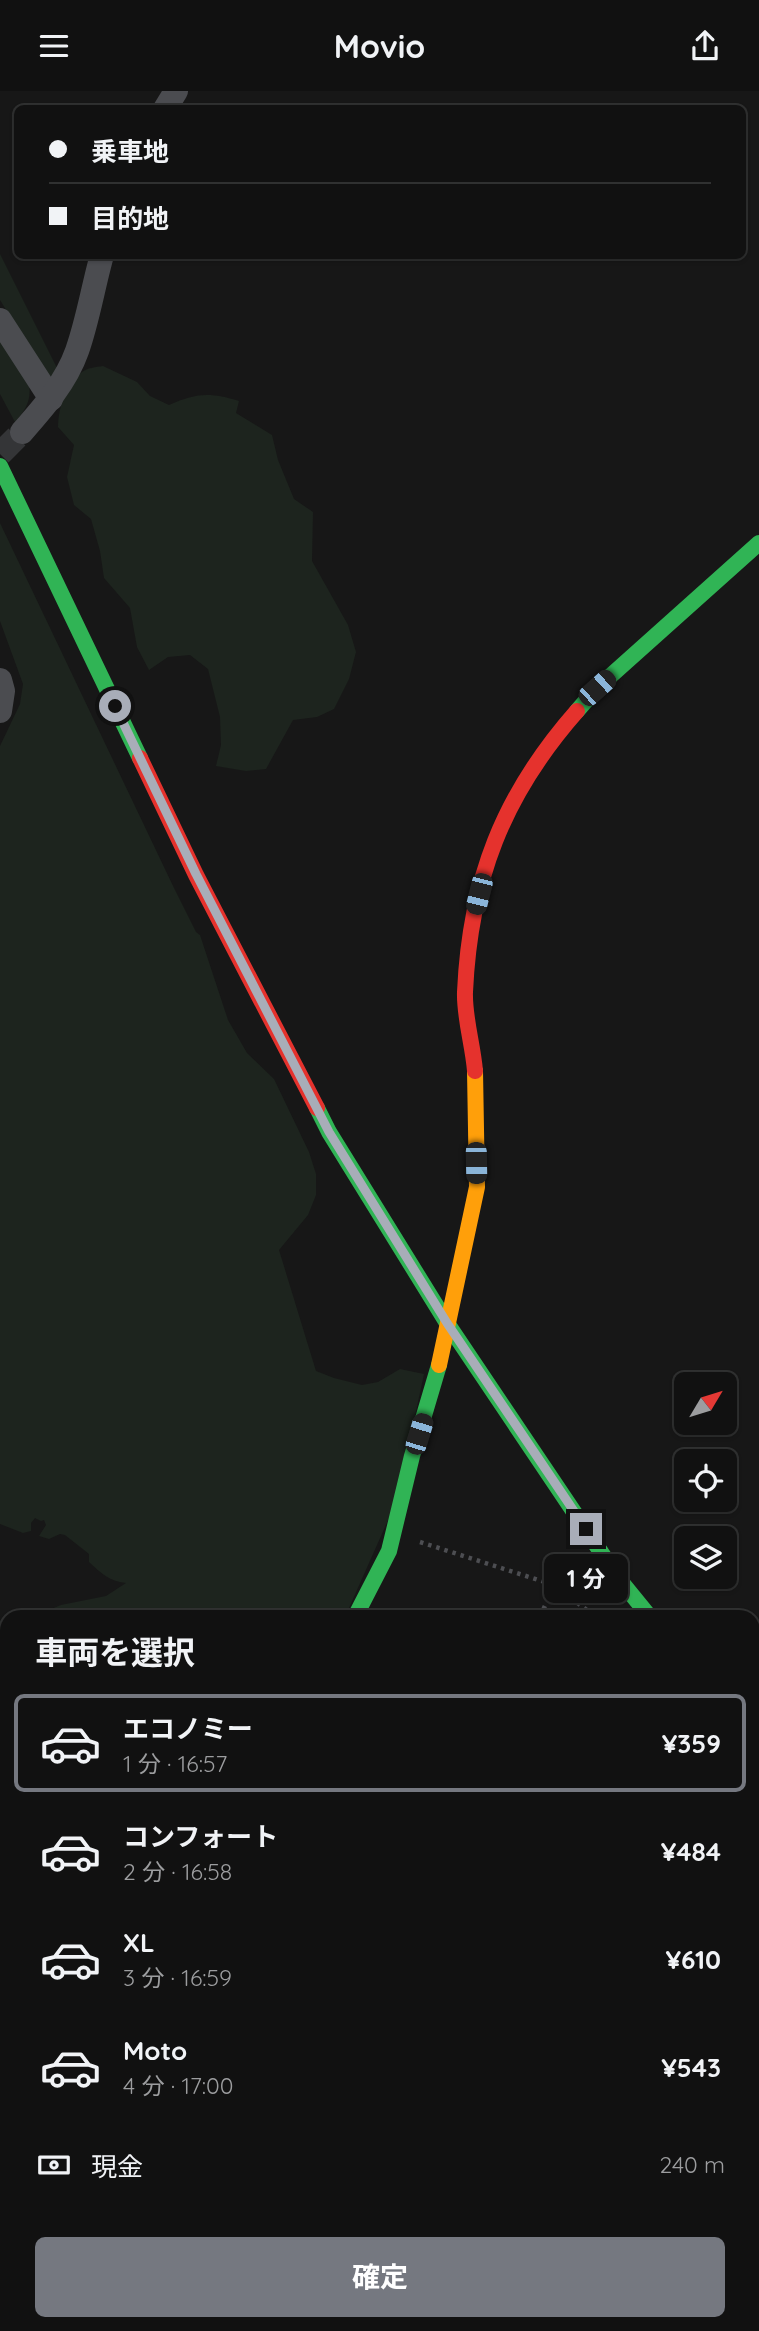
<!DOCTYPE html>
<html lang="ja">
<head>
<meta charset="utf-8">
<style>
	body { margin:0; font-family:Quicksand,"Noto Sans JP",sans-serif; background:#1e1f1f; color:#f1f3f6; height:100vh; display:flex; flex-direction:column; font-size:26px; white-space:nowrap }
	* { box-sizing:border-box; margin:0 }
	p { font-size:23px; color:#9c9d9f }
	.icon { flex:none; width:38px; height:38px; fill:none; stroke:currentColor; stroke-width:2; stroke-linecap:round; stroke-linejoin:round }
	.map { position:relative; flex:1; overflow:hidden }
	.details { position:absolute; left:0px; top:1519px; width:760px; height:721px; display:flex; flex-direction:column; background:#111; border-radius:21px 21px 0 0; box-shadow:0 2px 5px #0004,0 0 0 2px #303131 }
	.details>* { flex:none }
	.top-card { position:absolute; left:14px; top:14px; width:732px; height:154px; border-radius:10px; box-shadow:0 2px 5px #0004,0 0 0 2px #303131; display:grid; align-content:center; height:154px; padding:0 35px; background:#111 }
	.needle { width:46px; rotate:52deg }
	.tools { position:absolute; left:674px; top:1281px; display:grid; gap:14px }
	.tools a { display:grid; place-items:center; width:63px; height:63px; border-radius:10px; background:#111; box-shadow:0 2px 5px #0004,0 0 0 2px #303131; font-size:35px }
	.end { position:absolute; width:32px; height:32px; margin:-16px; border:9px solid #a8adb8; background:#111; box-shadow:0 0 0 4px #111 }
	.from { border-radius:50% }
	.bubble { position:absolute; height:49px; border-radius:10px; background:#111; box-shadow:0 2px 5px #0004,0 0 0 2px #303131; font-size:23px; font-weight:700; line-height:49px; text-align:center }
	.car { position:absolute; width:21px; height:42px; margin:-21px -10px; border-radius:9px; box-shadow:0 0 5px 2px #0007; background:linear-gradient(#222 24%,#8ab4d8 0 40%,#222 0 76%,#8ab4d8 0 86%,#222 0) }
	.top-card b { display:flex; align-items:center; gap:24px; height:66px; font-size:26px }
	.top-card b+b { border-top:2px solid #303131 }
	.top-card i { width:18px; height:18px; background:#f1f3f6 }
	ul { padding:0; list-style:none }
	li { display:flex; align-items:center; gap:21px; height:98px; margin:0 14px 10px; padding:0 21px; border:4px solid transparent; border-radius:10px }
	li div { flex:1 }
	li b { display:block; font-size:26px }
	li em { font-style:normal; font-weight:700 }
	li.on { border-color:#757880 }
	li>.icon { width:63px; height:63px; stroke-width:1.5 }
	h2 { padding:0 35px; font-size:32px; line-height:84px }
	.pay { display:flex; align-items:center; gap:18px; height:77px; padding:0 35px; font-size:26px }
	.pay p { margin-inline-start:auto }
	.action { display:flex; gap:14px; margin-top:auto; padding:14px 35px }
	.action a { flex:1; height:80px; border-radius:10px; background:#757880; color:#fff; font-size:28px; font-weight:700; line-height:80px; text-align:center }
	header { display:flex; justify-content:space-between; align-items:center; height:91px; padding:0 35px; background:#111; font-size:32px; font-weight:700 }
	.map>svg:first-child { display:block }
	.green { fill:#1d241e }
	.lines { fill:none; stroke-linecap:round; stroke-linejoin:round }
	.street-tunnel { stroke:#343537; stroke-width:24; stroke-dasharray:24 12; stroke-linecap:butt }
	.path { stroke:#4d4e52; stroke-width:4.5; stroke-dasharray:3.5 5; stroke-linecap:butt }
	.lane { stroke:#4b4c50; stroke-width:12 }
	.street { stroke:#4b4c50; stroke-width:24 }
	.fast { stroke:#30b455; stroke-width:16 }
	.slow { stroke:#ff9f0a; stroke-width:16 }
	.jam { stroke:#e5322d; stroke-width:16 }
	.route { stroke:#a8adb8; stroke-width:9 }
</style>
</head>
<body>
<header><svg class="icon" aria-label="menu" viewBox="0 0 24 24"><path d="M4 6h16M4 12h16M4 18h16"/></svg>Movio<svg class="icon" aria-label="share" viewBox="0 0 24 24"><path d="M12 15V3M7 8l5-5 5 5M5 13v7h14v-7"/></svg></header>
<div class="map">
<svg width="759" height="2240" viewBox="0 0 759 2240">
	<rect width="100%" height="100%" fill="#171717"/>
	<g class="green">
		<path d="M0,163L57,277L50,290L0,209Z"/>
		<path d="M0,243C20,274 47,298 15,331L0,303Z"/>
		<path d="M103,275L137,291L150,305L169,314C196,302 210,301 239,310L236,322L272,344L278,369L294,408L313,421L312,470L348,534L356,561L349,588L334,618L317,626L293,629L266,678L246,680L216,675L221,654L220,626L208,578L190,564L168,566L149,579L137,556L130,517L104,487L100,460L91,428L74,414L67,386L74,354L58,336C58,317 66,293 82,281C87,277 96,276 103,275Z"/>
		<path d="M0,432L174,797L196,841L200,844L228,929L247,962L274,988L309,1061L316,1083V1104L308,1124L279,1159L316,1280L334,1287L362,1294L378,1291L400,1278L424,1283L397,1409L345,1526H32L61,1514L106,1505L126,1492C109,1490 101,1482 89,1471V1463L65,1444L60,1443L49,1448L39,1445L46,1434L44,1429L41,1430L35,1427L31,1432V1440L23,1442L0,1433V655L20,613L23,593L0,530Z"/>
		<path d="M7,1529V1805L0,1810V1530Z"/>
	</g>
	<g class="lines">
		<path class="street-tunnel" d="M0,363L22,341"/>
		<g class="path">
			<path d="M420,1451L554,1494L596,1526"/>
			<path d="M540,1526L568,1463"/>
			<path d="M0,2199L7,2191"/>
		</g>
		<path class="lane" d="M0,1962L7,1969"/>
		<g class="street">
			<path d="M165,18L176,0"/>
			<path d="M0,229L51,308"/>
			<path d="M22,341C44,316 66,291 77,260C88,229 93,196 102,164"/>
			<path d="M0,589L3,600L0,620"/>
			<path d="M752,1694L759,1680"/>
			<path d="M0,1814L7,1809"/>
			<path d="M422,2233L423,2240"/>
			<path d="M484,2240L489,2233"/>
		</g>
		<g class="fast">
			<path d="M0,375L140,667"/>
			<path d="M577,620L597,597L759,452"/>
			<path d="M317,1017L329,1041L447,1232L619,1488L650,1526"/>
			<path d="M355,1526L389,1460L412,1365L439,1274"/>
		</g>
		<path class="slow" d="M439,1274L477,1096L475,980"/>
		<g class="jam">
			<path d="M140,667L196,784L317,1017"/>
			<path d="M475,980C473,954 464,926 465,901C470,789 503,704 577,620"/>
			<path d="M752,1655L759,1663"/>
		</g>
	</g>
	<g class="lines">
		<path class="route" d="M115,615L196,783L329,1041L447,1232L586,1438"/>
	</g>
</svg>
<div class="tools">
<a><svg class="needle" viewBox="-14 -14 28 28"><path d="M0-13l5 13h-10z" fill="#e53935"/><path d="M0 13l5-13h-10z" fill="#9c9d9f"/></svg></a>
<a><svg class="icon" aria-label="locate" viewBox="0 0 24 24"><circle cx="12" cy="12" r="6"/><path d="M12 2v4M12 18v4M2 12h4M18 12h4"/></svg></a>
<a><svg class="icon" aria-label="layers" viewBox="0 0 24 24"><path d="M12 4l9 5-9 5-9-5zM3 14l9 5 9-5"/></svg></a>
</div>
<i class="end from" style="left:115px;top:615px"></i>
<i class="end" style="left:586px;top:1438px"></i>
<div class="bubble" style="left:544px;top:1463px;width:84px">1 分</div>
<i class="car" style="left:597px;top:597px;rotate:48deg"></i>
<i class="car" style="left:479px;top:803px;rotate:194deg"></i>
<i class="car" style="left:476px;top:1072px;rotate:179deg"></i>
<i class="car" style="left:419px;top:1343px;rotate:17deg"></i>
<div class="top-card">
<b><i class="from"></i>乗車地</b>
<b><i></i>目的地</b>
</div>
<section class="details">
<h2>車両を選択</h2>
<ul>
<li class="on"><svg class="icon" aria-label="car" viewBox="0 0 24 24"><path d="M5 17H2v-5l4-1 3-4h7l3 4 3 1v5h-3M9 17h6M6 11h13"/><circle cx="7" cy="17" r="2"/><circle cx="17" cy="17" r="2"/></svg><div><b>エコノミー</b><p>1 分 · 16:57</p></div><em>¥359</em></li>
<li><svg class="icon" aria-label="car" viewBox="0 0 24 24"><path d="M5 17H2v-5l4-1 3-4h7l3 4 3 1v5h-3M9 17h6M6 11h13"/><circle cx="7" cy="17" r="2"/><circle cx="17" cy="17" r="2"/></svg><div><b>コンフォート</b><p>2 分 · 16:58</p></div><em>¥484</em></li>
<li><svg class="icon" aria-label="car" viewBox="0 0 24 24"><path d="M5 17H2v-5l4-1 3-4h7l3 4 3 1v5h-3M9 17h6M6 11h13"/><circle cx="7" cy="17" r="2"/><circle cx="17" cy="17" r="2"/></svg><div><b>XL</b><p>3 分 · 16:59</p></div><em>¥610</em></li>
<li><svg class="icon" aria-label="car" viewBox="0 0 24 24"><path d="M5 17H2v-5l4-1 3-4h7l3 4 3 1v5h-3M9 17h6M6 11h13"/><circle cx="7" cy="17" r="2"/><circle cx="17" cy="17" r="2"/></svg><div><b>Moto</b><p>4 分 · 17:00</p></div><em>¥543</em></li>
</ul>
<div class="pay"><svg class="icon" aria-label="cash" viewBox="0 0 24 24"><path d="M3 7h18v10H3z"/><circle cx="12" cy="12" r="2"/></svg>現金<p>240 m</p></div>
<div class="action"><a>確定</a></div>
</section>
</div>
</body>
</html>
